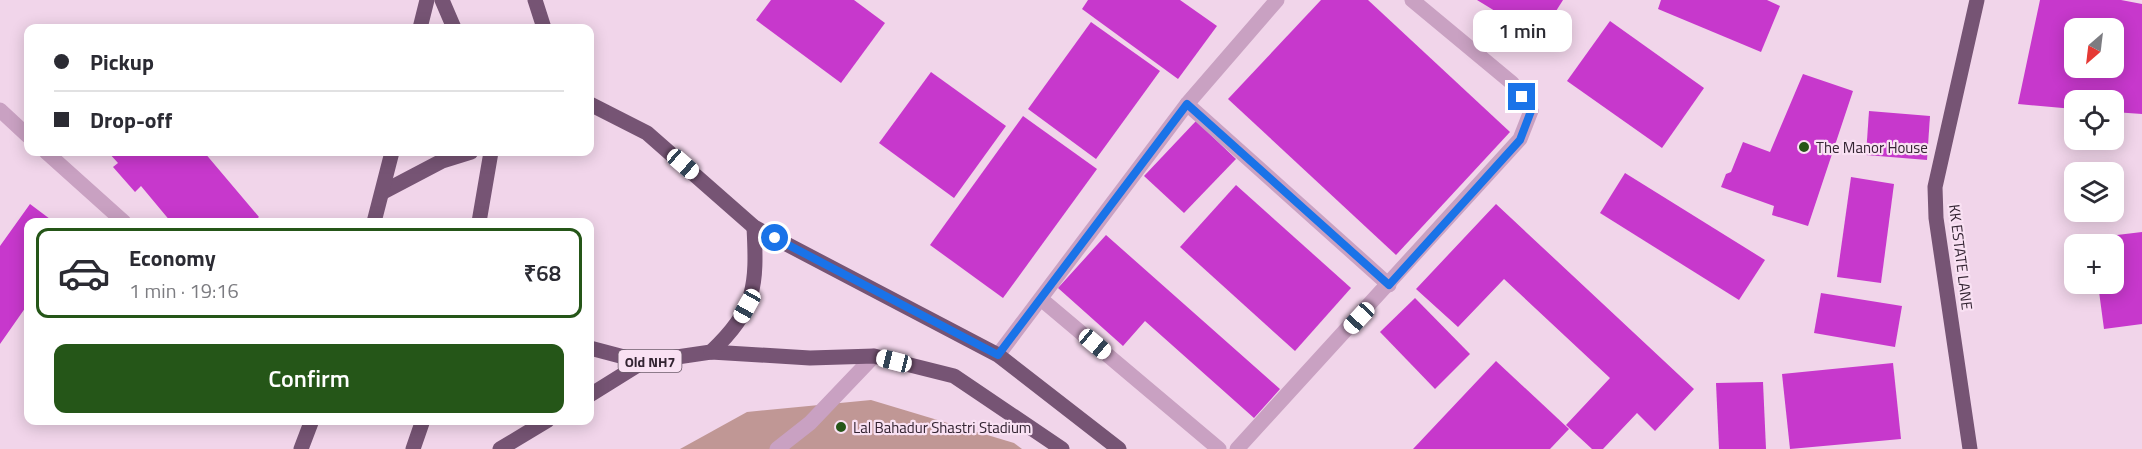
<!DOCTYPE html>
<html lang="en">
<head>
<meta charset="utf-8">
<style>
	body { margin:0; font-family:"Titillium Web",sans-serif; background:#f2f2f3; color:#2b2b33; height:100vh; display:flex; flex-direction:column; font-size:22px; white-space:nowrap }
	* { box-sizing:border-box; margin:0 }
	p { font-size:20px; color:#7c7c81 }
	.icon { flex:none; width:33px; height:33px; fill:none; stroke:currentColor; stroke-width:2; stroke-linecap:round; stroke-linejoin:round }
	.map { position:relative; flex:1; overflow:hidden }
	.side { position:absolute; left:24px; top:218px; width:570px; height:207px; display:flex; flex-direction:column; background:#fff; border-radius:12px; box-shadow:0 3px 15px #0003 }
	.side>* { flex:none }
	.hud { position:absolute; left:24px; top:24px; width:570px; height:132px; border-radius:12px; box-shadow:0 3px 15px #0003; display:grid; align-content:center; height:132px; padding:0 30px; background:#fff }
	.needle { width:39px; rotate:208deg }
	.buttons { position:absolute; left:2064px; top:18px; display:grid; gap:12px }
	.buttons a { display:grid; place-items:center; width:60px; height:60px; border-radius:12px; background:#fff; box-shadow:0 3px 15px #0003; font-size:30px }
	.end { position:absolute; width:27px; height:27px; margin:-14px; border:8px solid #1a73e8; background:#fff; box-shadow:0 0 0 3px #fff }
	.from { border-radius:50% }
	.bubble { position:absolute; height:42px; border-radius:12px; background:#fff; box-shadow:0 3px 15px #0003; font-size:20px; font-weight:600; line-height:42px; text-align:center }
	.car { position:absolute; width:18px; height:36px; margin:-18px -9px; border-radius:8px; box-shadow:0 0 4px 2px #0007; background:linear-gradient(#fff 24%,#345 0 40%,#fff 0 76%,#345 0 86%,#fff 0) }
	.hud b { display:flex; align-items:center; gap:21px; height:57px; font-size:22px }
	.hud b+b { border-top:2px solid #e1e1e2 }
	.hud i { width:15px; height:15px; background:#2b2b33 }
	ul { padding:10px 0 0; list-style:none }
	li { display:flex; align-items:center; gap:18px; height:90px; margin:0 12px 9px; padding:0 18px; border:3px solid #e1e1e2; border-radius:12px }
	li div { flex:1 }
	li b { display:block; font-size:22px }
	li em { font-style:normal; font-weight:600 }
	li.current { border-color:#255618 }
	li>.icon { width:54px; height:54px; stroke-width:1.5 }
	.button { display:flex; gap:12px; margin-top:auto; padding:12px 30px }
	.button a { flex:1; height:69px; border-radius:12px; background:#255618; color:#fff; font-size:24px; font-weight:600; line-height:69px; text-align:center }
	.map>svg:first-child { display:block }
	.green { fill:#c09795 }
	.building { fill:#c738cc; fill-rule:evenodd }
	.lines { fill:none; stroke-linecap:round; stroke-linejoin:round }
	.minor { stroke:#c9a1c2; stroke-width:15 }
	.major { stroke:#765474; stroke-width:15 }
	.route { stroke:#1a73e8; stroke-width:8 }
	.poi-dot { fill:#255618; stroke:#f9e1f3; stroke-width:2 }
	.labels { text-anchor:middle; dominant-baseline:central; stroke-width:4.5; stroke-linejoin:round; paint-order:stroke }
	.shield { fill:#f9e1f3; stroke:#6e5d6c; stroke-width:1.5 }
	.shield-label { font-size:14px; font-weight:bold; fill:#332432 }
	.poi-label { font-size:15px; fill:#332432; stroke:#f9e1f3; text-anchor:start }
	.street-label { font-size:15px; fill:#332432; stroke:#f9e1f3 }
</style>
</head>
<body>
<div class="map">
<svg width="2142" height="449" viewBox="0 0 2142 449">
	<rect width="100%" height="100%" fill="#f1d5ea"/>
	<path class="green" d="M871,400L1014,443L1022,449H680L747,412Z"/>
	<g class="building">
		<path d="M771,0H854L885,23L841,83L756,20Z"/>
		<path d="M1088,0H1180L1217,26L1178,79L1082,9Z"/>
		<path d="M1321,0H1368L1510,132L1396,255L1228,99Z"/>
		<path d="M1477,0H1563L1539,38Z"/>
		<path d="M1661,0H1767L1780,6L1761,52L1658,9Z"/>
		<path d="M2040,0H2121L2142,4V114L2114,112V100H2074V109L2018,104ZM2074,28H2114V68H2074Z"/>
		<path d="M1610,21L1704,88L1662,148L1567,81Z"/>
		<path d="M1091,22L1160,71L1096,159L1028,109Z"/>
		<path d="M931,72L1006,126L954,198L879,143Z"/>
		<path d="M1803,74L1853,91L1808,226L1772,215L1774,206L1721,187L1726,174L1731,172L1743,142L1770,152Z"/>
		<path d="M1869,111L1930,116L1927,160L1866,155Z"/>
		<path d="M1023,116L1097,169L1003,298L930,245Z"/>
		<path d="M1196,121L1236,159L1184,213L1144,176Z"/>
		<path d="M108,152H204L259,217L253,222H171L141,186L135,192L113,167L118,163Z"/>
		<path d="M1625,173L1765,260L1739,300L1600,213Z"/>
		<path d="M1851,177L1894,184L1881,283L1837,277Z"/>
		<path d="M1236,185L1351,288L1295,351L1180,247Z"/>
		<path d="M30,204L54,222H28V304L0,344V246Z"/>
		<path d="M1496,204L1694,389L1655,431L1637,413L1603,449H1592L1566,425L1610,378L1504,279L1458,327L1416,289Z"/>
		<path d="M2142,232V324L2104,329L2098,284H2114V244H2093L2092,238Z"/>
		<path d="M1106,235L1280,389L1254,418L1145,321L1123,346L1058,288Z"/>
		<path d="M1821,293L1902,306L1895,347L1814,333Z"/>
		<path d="M1415,298L1470,354L1435,389L1380,332Z"/>
		<path d="M1496,361L1569,429L1550,449H1413Z"/>
		<path d="M1893,363L1901,439L1790,449L1782,374Z"/>
		<path d="M1763,382L1766,449H1719L1716,383Z"/>
	</g>
	<g class="lines">
		<g class="minor">
			<path d="M1187,104L1389,285"/>
			<path d="M0,110L28,136"/>
			<path d="M46,152L124,222"/>
			<path d="M1041,299L1219,449"/>
			<path d="M998,355L1187,104L1277,0"/>
			<path d="M777,449L810,423L874,356"/>
			<path d="M1237,449L1520,139L1531,111L1512,83L1412,0"/>
		</g>
		<g class="major">
			<path d="M442,0L454,28"/>
			<path d="M535,0L544,28"/>
			<path d="M420,28L427,0"/>
			<path d="M590,104L647,133L754,227L998,355L1119,449"/>
			<path d="M383,192L442,161L471,152"/>
			<path d="M374,222L392,152"/>
			<path d="M479,222L491,152"/>
			<path d="M590,348L643,362L711,352L810,358L874,356L954,376L1062,449"/>
			<path d="M711,352C756,309 757,286 754,227"/>
			<path d="M590,395L643,362"/>
			<path d="M301,449L312,420"/>
			<path d="M413,449L423,420"/>
			<path d="M500,449L548,420"/>
			<path d="M1970,449L1936,218L1935,187L1977,0"/>
		</g>
	</g>
	<g class="lines">
		<path class="route" d="M775,238L998,355L1187,104L1389,285L1520,140L1531,111L1522,97"/>
	</g>
	<g class="poi-dot">
		<circle cx="1804" cy="147" r="6"/>
		<circle cx="841" cy="427" r="6"/>
	</g>
	<g class="labels">
		<rect class="shield" x="618.5" y="350" width="63" height="22" rx="4.5"/>
		<g class="shield-label">
			<text x="650" y="361">Old NH7</text>
		</g>
		<g class="poi-label">
			<text x="1816" y="147">The Manor House</text>
			<text x="853" y="427">Lal Bahadur Shastri Stadium</text>
		</g>
		<g class="street-label">
			<text transform="translate(1961 257) rotate(83)">KK ESTATE LANE</text>
		</g>
	</g>
</svg>
<div class="buttons">
<a><svg class="needle" viewBox="-14 -14 28 28"><path d="M0-13l5 13h-10z" fill="#e53935"/><path d="M0 13l5-13h-10z" fill="#7c7c81"/></svg></a>
<a><svg class="icon" aria-label="locate" viewBox="0 0 24 24"><circle cx="12" cy="12" r="6"/><path d="M12 2v4M12 18v4M2 12h4M18 12h4"/></svg></a>
<a><svg class="icon" aria-label="layers" viewBox="0 0 24 24"><path d="M12 4l9 5-9 5-9-5zM3 14l9 5 9-5"/></svg></a>
<a>+</a>
</div>
<i class="end from" style="left:775px;top:238px"></i>
<i class="end" style="left:1522px;top:97px"></i>
<div class="bubble" style="left:1473px;top:10px;width:99px">1 min</div>
<i class="car" style="left:683px;top:164px;rotate:131deg"></i>
<i class="car" style="left:747px;top:306px;rotate:209deg"></i>
<i class="car" style="left:1359px;top:318px;rotate:223deg"></i>
<i class="car" style="left:1095px;top:344px;rotate:130deg"></i>
<i class="car" style="left:894px;top:361px;rotate:284deg"></i>
<div class="hud">
<b><i class="from"></i>Pickup</b>
<b><i></i>Drop-off</b>
</div>
<section class="side">
<ul>
<li class="current"><svg class="icon" aria-label="car" viewBox="0 0 24 24"><path d="M5 17H2v-5l4-1 3-4h7l3 4 3 1v5h-3M9 17h6M6 11h13"/><circle cx="7" cy="17" r="2"/><circle cx="17" cy="17" r="2"/></svg><div><b>Economy</b><p>1 min · 19:16</p></div><em>₹68</em></li>
</ul>
<div class="button"><a>Confirm</a></div>
</section>
</div>
</body>
</html>
